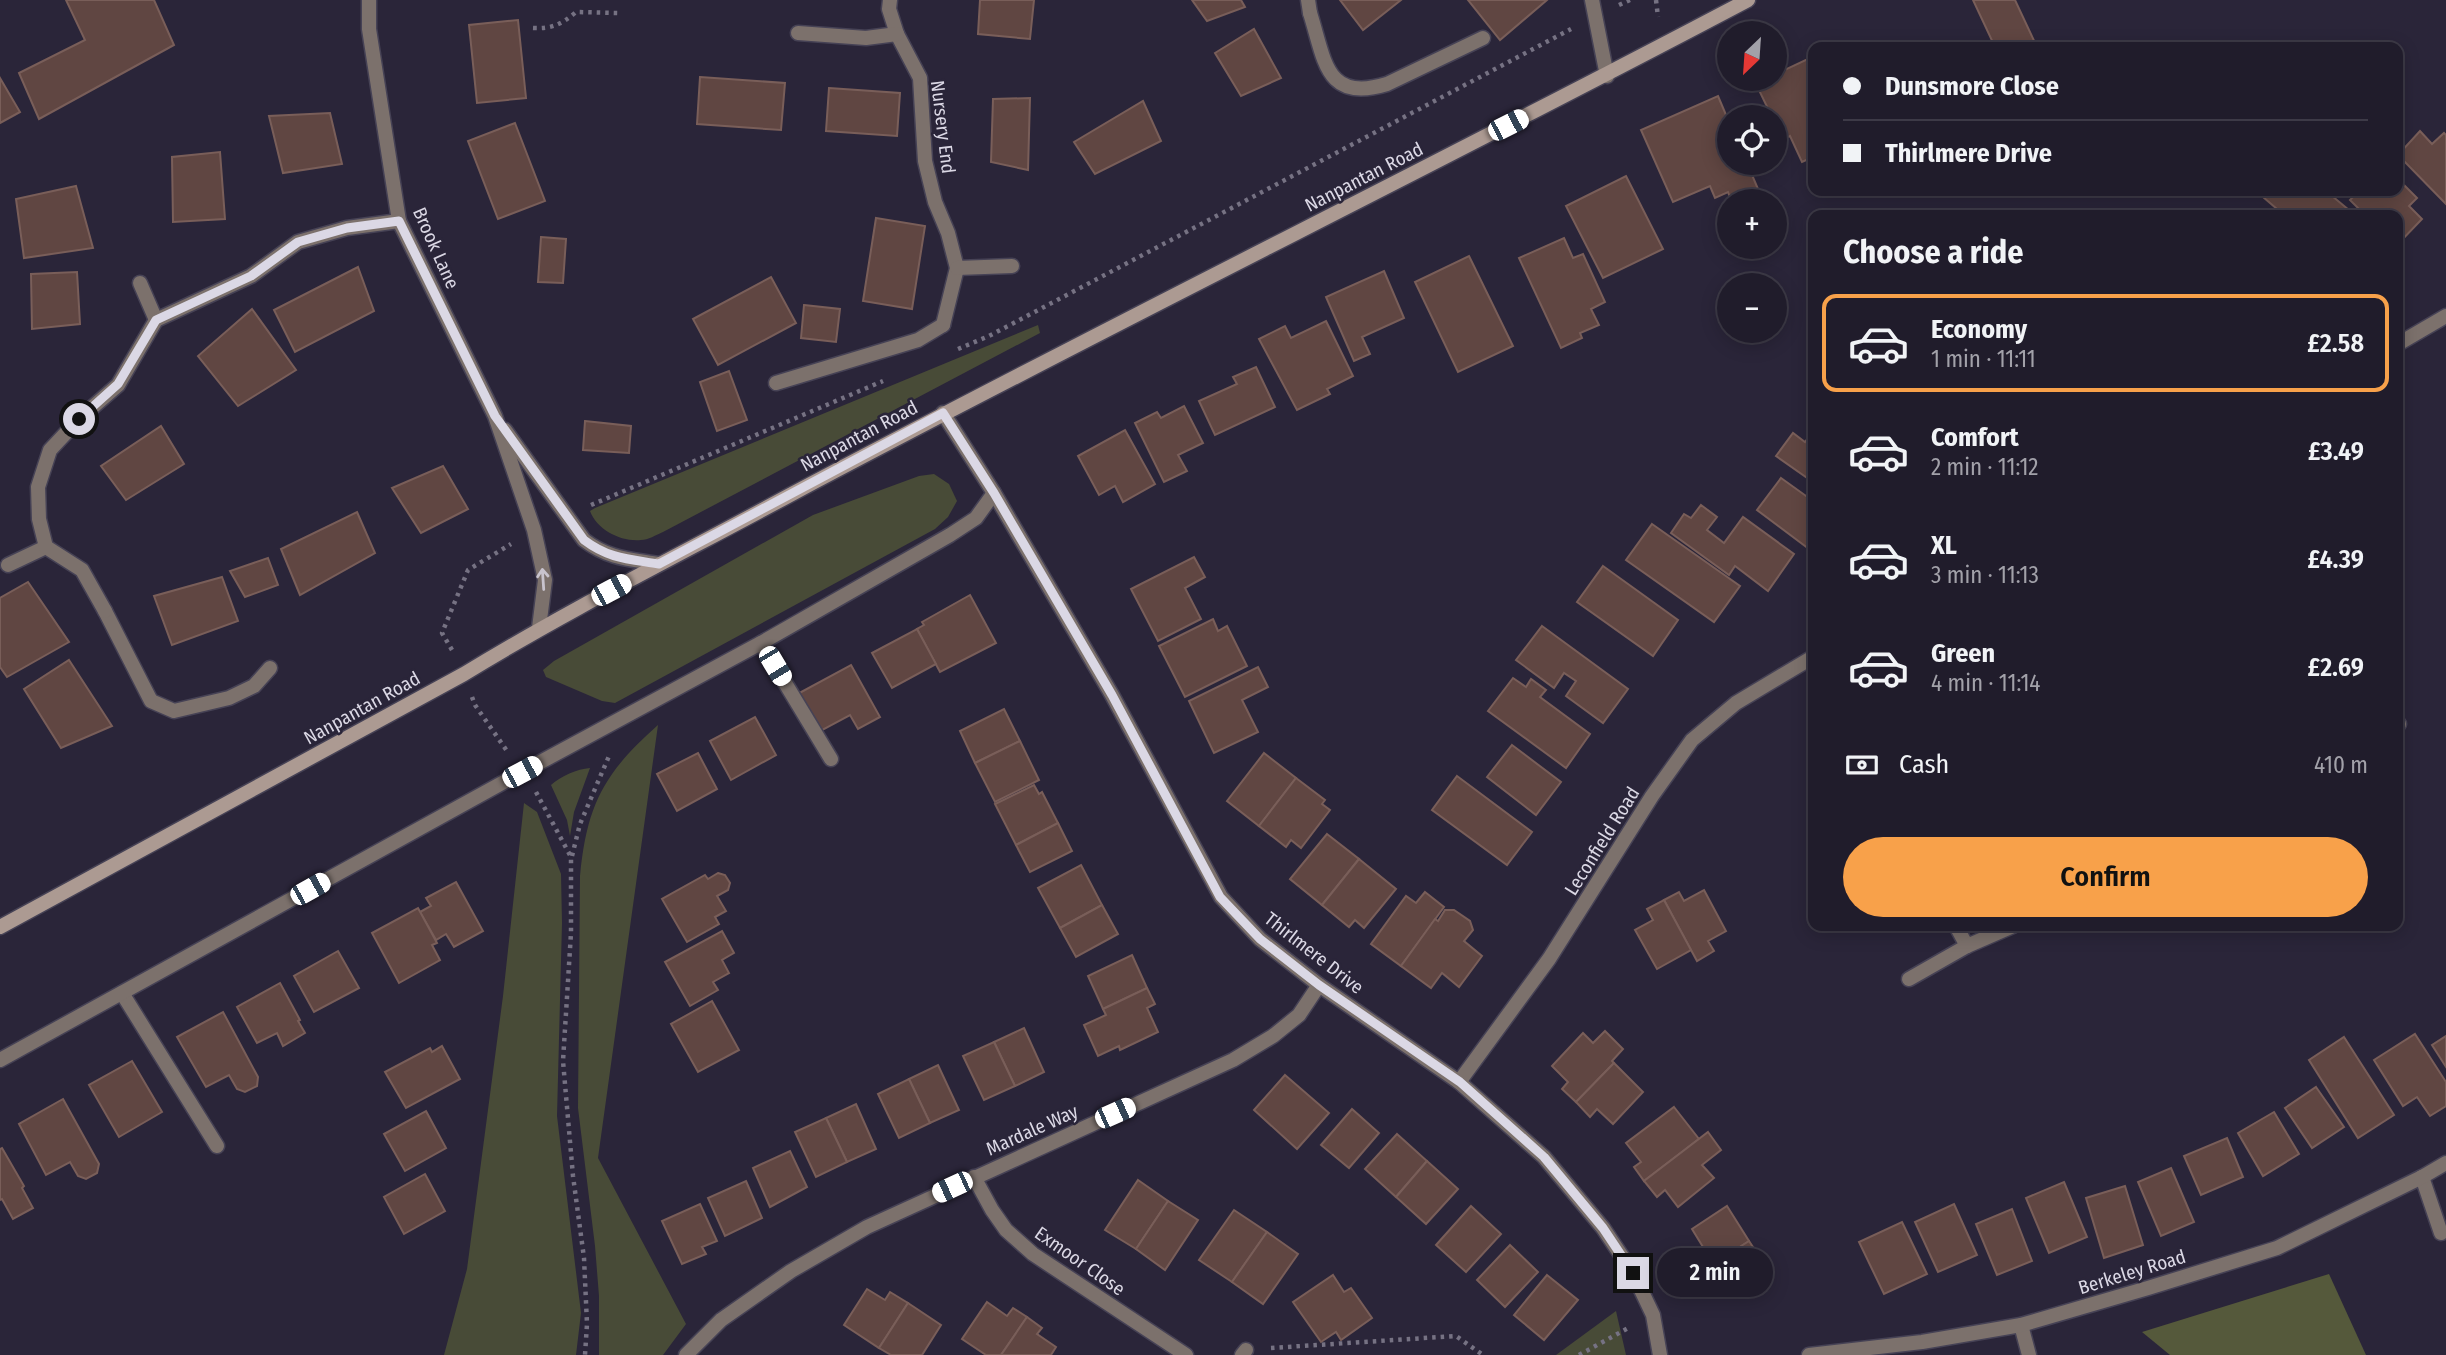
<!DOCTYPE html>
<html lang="en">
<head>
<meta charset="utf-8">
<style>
	body { margin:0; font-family:"Fira Sans Condensed",sans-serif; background:#282533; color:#f1f3f6; height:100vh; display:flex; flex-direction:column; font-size:26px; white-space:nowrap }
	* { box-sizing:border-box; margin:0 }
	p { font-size:23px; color:#a2a1a9 }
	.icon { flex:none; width:38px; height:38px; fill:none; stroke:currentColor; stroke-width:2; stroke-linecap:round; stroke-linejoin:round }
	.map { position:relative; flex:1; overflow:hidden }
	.drawer { position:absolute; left:1808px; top:210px; width:595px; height:721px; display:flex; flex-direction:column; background:#201c2b; border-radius:14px; box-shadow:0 4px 18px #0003,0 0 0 2px #3d3a47 }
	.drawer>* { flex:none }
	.banner { position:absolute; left:1808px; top:42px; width:595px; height:154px; border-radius:14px; box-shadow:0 4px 18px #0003,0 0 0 2px #3d3a47; display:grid; align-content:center; height:154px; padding:0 35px; background:#201c2b }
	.needle { width:46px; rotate:205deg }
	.buttons { position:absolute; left:1717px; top:21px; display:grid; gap:14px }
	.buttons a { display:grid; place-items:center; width:70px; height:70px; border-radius:50%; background:#201c2b; box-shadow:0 4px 18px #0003,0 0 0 2px #3d3a47; font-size:35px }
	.end { position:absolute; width:32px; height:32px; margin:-16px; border:9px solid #dbd8e5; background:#111; box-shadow:0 0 0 4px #111 }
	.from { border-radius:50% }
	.bubble { position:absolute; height:49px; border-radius:24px; background:#201c2b; box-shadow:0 4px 18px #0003,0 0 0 2px #3d3a47; font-size:23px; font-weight:600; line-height:49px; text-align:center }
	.car { position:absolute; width:21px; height:42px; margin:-21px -10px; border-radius:9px; box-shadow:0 0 5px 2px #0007; background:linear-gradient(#fff 24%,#345 0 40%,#fff 0 76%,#345 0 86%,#fff 0) }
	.banner b { display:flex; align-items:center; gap:24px; height:66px; font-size:26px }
	.banner b+b { border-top:2px solid #3d3a47 }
	.banner i { width:18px; height:18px; background:#f1f3f6 }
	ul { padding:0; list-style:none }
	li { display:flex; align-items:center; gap:21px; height:98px; margin:0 14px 10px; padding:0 21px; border:4px solid transparent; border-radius:14px }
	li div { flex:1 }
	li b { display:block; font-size:26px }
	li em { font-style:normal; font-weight:600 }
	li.selected { border-color:#f8a14a }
	li>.icon { width:63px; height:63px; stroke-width:1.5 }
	h2 { padding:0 35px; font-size:32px; line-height:84px }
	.pay { display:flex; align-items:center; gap:18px; height:77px; padding:0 35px; font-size:26px }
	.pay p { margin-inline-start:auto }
	.primary-button { display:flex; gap:14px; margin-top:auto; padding:14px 35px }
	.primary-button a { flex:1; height:80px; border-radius:42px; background:#f8a14a; color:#111; font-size:28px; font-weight:600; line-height:80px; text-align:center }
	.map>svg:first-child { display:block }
	.green { fill:#484b37 }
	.forest { fill:#55593b }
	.building { fill:#604642; stroke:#795e59; stroke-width:2 }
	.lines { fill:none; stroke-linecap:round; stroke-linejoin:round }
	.lane-casing { stroke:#464255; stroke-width:17 }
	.street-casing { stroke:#464255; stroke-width:17 }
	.secondary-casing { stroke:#464255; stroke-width:17 }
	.path { stroke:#767283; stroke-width:4.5; stroke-dasharray:3.5 5; stroke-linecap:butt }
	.lane { stroke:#7c716c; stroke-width:14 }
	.street { stroke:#7c716c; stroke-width:14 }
	.secondary { stroke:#ac9a92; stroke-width:14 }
	.oneway { stroke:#c8c3cd }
	.route { stroke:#dbd8e5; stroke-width:9 }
	.labels { text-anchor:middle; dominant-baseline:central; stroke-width:5; stroke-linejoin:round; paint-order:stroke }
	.street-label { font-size:19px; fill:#dbd8e5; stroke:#2a2539 }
</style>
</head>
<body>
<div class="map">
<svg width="2446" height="1355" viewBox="0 0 2446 1355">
	<rect width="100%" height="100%" fill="#2a2539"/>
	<g class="green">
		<path d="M1038,325L1040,333L663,532C656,535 648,540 641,540C621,542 597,530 590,511L595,508Z"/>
		<path d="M934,474L949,484L957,501L948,517L935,529L615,703L602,701L546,677L543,670L554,661L813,515L919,476Z"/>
		<path d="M658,725L598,1158L686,1324L663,1355H599V1296L595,1246L578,1108L580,876C587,804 604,773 658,725Z"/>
		<path d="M590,768L574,812L570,836L567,820L551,785C561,776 577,769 590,768Z"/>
		<path d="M524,803L537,812L561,874L562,923L557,1116L581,1313L576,1355H444L467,1269L503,996Z"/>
		<path d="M1616,1311L1626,1355H1556Z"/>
	</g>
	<path class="forest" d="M2329,1274L2366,1355H2170L2142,1332Z"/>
	<g class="building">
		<path d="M66,0H154L174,45L39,119L19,73L85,40Z"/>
		<path d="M980,0H1034L1030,39L978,34Z"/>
		<path d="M1192,0H1241L1245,7L1207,21Z"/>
		<path d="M1340,0H1401L1363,30Z"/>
		<path d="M1468,0H1547L1500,40Z"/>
		<path d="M1973,0H2015L2037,47H1995Z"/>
		<path d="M518,20L526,98L477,103L469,25Z"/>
		<path d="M1254,29L1281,78L1241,96L1215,53Z"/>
		<path d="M1812,57L1813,157L1802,162L1790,136L1783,140L1774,123V117H1772L1756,84L1766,79H1774V75Z"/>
		<path d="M700,77L785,83L781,130L697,124Z"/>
		<path d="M0,78L20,112L0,123Z"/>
		<path d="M829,88L900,93L897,136L826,131Z"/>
		<path d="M1718,96L1729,122V163H1747L1758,189L1731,200L1728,192L1715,198L1710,186L1673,202L1641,130Z"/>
		<path d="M1030,98L1028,170L991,162L993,99Z"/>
		<path d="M1143,101L1161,141L1095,174L1074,142Z"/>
		<path d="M330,113L342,164L283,173L269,116Z"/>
		<path d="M515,123L545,201L498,219L468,141Z"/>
		<path d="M2420,131L2432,144L2444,133L2446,135V204L2398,155Z"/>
		<path d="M220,152L225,219L173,222L172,157Z"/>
		<path d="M1626,176L1663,249L1603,278L1566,206Z"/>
		<path d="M2398,179L2417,198L2409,206L2422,219L2398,244V215H2365L2350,200L2359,191H2398Z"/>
		<path d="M76,186L93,248L24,258L16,199Z"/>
		<path d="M2256,191H2326L2355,215H2284Z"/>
		<path d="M876,218L925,226L912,309L863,301Z"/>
		<path d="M541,237L566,239L563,283L538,282Z"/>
		<path d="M1564,238L1573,258L1583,254L1605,302L1591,309L1599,325L1580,333L1582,338L1561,348L1519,258Z"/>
		<path d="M1469,256L1513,346L1458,372L1415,282Z"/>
		<path d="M358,267L374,311L295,352L274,310Z"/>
		<path d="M1384,271L1404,318L1362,337L1370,354L1354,361L1326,297Z"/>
		<path d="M77,272L80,324L32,329L31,274Z"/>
		<path d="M771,277L796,323L718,365L693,319Z"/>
		<path d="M804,305L840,309L836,342L801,338Z"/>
		<path d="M252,309L296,370L238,406L198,356Z"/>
		<path d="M1326,321L1353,376L1327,389L1330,394L1297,410L1259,339L1285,326L1291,338Z"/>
		<path d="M1256,367L1275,407L1215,435L1199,401L1237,384L1233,377Z"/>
		<path d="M729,371L747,420L717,431L700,382Z"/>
		<path d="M1184,406L1203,443L1178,455L1187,471L1164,482L1135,423L1157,412L1161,418Z"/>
		<path d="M585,421L631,426L629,453L583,450Z"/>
		<path d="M161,426L184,464L126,500L101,466Z"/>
		<path d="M1125,430L1155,484L1123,502L1115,486L1099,495L1078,456Z"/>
		<path d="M1813,431V482L1776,456L1793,433L1805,442Z"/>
		<path d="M443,466L468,509L421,533L392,488Z"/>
		<path d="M1781,478L1813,501V552L1757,510Z"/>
		<path d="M1701,505L1717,517L1707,530L1724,543L1743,517L1794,554L1768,591L1735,566L1729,575L1671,533L1684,514L1691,518Z"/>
		<path d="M357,512L375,553L300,595L281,549Z"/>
		<path d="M1652,524L1740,586L1714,622L1626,560Z"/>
		<path d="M1194,557L1205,577L1185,588L1201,619L1158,641L1131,589Z"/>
		<path d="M268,558L278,585L245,597L230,571Z"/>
		<path d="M1603,566L1678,620L1653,656L1577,602Z"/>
		<path d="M222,577L238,621L172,645L154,596Z"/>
		<path d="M28,582L69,642L7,677L0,667V598Z"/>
		<path d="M970,595L996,643L940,672L917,629L924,625L922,622Z"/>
		<path d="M1213,619L1218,631L1227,626L1247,666L1185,697L1159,646Z"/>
		<path d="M1542,626L1628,689L1603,723L1566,696L1576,681L1564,673L1554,688L1516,660Z"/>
		<path d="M917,629L936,664L892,688L872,653Z"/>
		<path d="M69,660L112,726L61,748L24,689Z"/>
		<path d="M851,665L880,717L858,729L850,715L813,735L792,697Z"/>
		<path d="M1258,667L1268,687L1242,700L1258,732L1214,753L1189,701Z"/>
		<path d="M1513,678L1526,687L1531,679L1546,690L1540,697L1590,734L1566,768L1488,711Z"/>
		<path d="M1004,709L1020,741L975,763L960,731Z"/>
		<path d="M755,717L776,755L731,780L710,741Z"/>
		<path d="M1020,741L1039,780L995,802L975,763Z"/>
		<path d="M1512,745L1561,782L1536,815L1487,777Z"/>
		<path d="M698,753L717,789L677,811L657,774Z"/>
		<path d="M1264,753L1296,778L1259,826L1227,801Z"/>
		<path d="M1457,776L1532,832L1507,865L1432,810Z"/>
		<path d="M1296,778L1325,800L1322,804L1330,810L1301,848L1291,840L1286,847L1259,826Z"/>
		<path d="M1034,785L1039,794L1042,792L1058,823L1016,845L995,804Z"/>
		<path d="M1058,823L1072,851L1030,872L1016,845Z"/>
		<path d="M1327,834L1359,859L1322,905L1290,879Z"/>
		<path d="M1359,859L1396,889L1364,928L1355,920L1349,927L1322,905Z"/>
		<path d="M1081,865L1102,905L1060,928L1038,888Z"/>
		<path d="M718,873L725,875L730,883L728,890L717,896L726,911L715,917L719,924L687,942L662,899L705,875L708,879Z"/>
		<path d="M456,882L483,931L454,947L446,934L436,940L420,912L431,906L426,898Z"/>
		<path d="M1704,890L1726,931L1708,941L1714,951L1697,961L1664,900L1679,892L1684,901Z"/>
		<path d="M1425,892L1444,907L1401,966L1371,944L1406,896L1416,903Z"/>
		<path d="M1664,900L1691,950L1657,969L1635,930L1653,920L1647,909Z"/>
		<path d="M1102,905L1118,934L1076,957L1060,928Z"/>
		<path d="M418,908L437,943L432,945L440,960L399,983L372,933Z"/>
		<path d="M1445,910H1454L1470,921L1473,930L1464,941L1482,956L1459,987L1442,973L1431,988L1401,966L1435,919L1438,921Z"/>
		<path d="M722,931L734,953L722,960L729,973L713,982L718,990L690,1006L665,962Z"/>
		<path d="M338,951L359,988L314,1012L294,976Z"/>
		<path d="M1132,955L1147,988L1103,1009L1088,976Z"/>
		<path d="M280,983L300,1020L298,1021L305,1033L283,1046L277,1033L257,1043L237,1007Z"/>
		<path d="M1147,988L1155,1004L1147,1008L1158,1032L1120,1050L1119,1046L1098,1056L1084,1025L1106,1015L1103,1009Z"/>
		<path d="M712,1001L739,1050L698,1072L671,1024Z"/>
		<path d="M223,1012L258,1077L257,1086L245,1092L237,1089L229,1075L206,1087L177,1037Z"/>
		<path d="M1024,1028L1044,1072L1015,1086L994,1042Z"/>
		<path d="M1605,1031L1623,1049L1612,1061L1614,1063L1576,1102L1562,1089L1568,1082L1552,1066L1583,1033L1593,1043Z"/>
		<path d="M2415,1034L2446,1082V1106L2430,1116L2417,1097L2403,1106L2374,1060Z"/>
		<path d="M2446,1036V1067L2432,1045Z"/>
		<path d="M2344,1037L2394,1115L2358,1138L2309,1060Z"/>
		<path d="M994,1042L1015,1086L984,1100L963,1056Z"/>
		<path d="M442,1046L460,1079L406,1108L385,1072L430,1048L432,1052Z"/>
		<path d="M132,1061L162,1112L119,1137L89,1085Z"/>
		<path d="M1614,1063L1643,1092L1613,1124L1597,1109L1590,1117L1576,1102Z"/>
		<path d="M938,1065L959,1110L930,1123L909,1079Z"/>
		<path d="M1285,1075L1329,1113L1297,1149L1254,1110Z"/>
		<path d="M909,1079L930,1123L899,1138L878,1094Z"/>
		<path d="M2316,1087L2344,1127L2312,1148L2285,1108Z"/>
		<path d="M63,1099L99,1164L97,1173L86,1179L78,1176L70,1162L46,1175L19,1124Z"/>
		<path d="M856,1104L876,1149L847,1162L826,1118Z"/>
		<path d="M1674,1107L1699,1139L1644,1181L1634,1167L1641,1162L1626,1143Z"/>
		<path d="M1352,1109L1379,1133L1349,1168L1321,1145Z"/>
		<path d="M426,1111L446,1148L405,1171L384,1134Z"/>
		<path d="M2274,1112L2299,1154L2263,1176L2238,1133Z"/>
		<path d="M826,1118L847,1162L816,1177L795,1132Z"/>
		<path d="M1708,1132L1721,1150L1702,1165L1714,1178L1678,1207L1665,1190L1657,1197L1644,1181Z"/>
		<path d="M1397,1134L1427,1161L1396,1197L1365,1169Z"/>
		<path d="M2227,1138L2243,1177L2201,1195L2184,1156Z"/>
		<path d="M2,1148L24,1186L22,1188L33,1208L13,1219L2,1199L0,1200V1149Z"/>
		<path d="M790,1151L807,1187L770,1207L753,1168Z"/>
		<path d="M1427,1161L1458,1189L1426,1224L1396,1197Z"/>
		<path d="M2171,1168L2194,1222L2161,1236L2138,1182Z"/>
		<path d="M425,1174L445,1211L404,1234L384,1197Z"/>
		<path d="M1138,1180L1168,1201L1136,1249L1105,1230Z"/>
		<path d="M746,1181L762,1218L725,1236L708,1198Z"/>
		<path d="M2064,1182L2087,1237L2049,1253L2026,1198Z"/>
		<path d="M2125,1186L2143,1245L2104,1258L2086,1198Z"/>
		<path d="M1168,1201L1198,1220L1165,1270L1136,1249Z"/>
		<path d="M700,1204L717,1241L702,1247L706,1254L682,1264L662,1221Z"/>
		<path d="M1954,1204L1977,1255L1938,1272L1915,1222Z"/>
		<path d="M1471,1206L1501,1234L1466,1272L1436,1245Z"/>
		<path d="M1727,1206L1749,1241L1707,1268L1696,1252L1703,1247L1692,1229Z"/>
		<path d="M2012,1209L2032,1261L1997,1275L1976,1224Z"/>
		<path d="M1234,1210L1267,1232L1232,1282L1199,1260Z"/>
		<path d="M1902,1222L1927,1274L1884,1294L1859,1242Z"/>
		<path d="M1267,1232L1298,1254L1263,1304L1232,1282Z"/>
		<path d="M1749,1241L1771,1274L1736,1297L1724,1279L1717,1284L1707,1268Z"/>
		<path d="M1510,1245L1538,1272L1505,1307L1477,1280Z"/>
		<path d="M1333,1275L1344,1292L1351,1288L1372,1318L1341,1340L1336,1332L1321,1342L1293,1302Z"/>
		<path d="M1547,1275L1578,1300L1544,1340L1514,1315Z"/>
		<path d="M867,1289L885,1300L890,1292L908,1303L879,1348L844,1325Z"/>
		<path d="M987,1302L1007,1316L1013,1308L1027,1317L1001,1355H986L962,1339Z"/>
		<path d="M908,1303L941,1325L922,1355H891L879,1348Z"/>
		<path d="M1027,1317L1042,1328L1037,1334L1056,1347L1051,1355H1001Z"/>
	</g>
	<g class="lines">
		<defs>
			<g id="lane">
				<path d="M1310,13C1325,60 1325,103 1387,84L1483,38"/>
				<path d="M776,383L918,340L943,325"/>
				<path d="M105,611L151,701L174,711L229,698L254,686L270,668"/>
				<path d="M761,643L831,759"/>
				<path d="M122,993L217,1146"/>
				<path d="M2422,1177L2441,1233"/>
				<path d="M2021,1325L2029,1355"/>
			</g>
			<g id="street">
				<path d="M369,0V29L399,221L495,416L534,530L545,580L539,628"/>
				<path d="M890,0L889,9L897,34L920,78L925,161L935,202L948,233L957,268L943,325"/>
				<path d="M1308,0L1310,13"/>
				<path d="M1592,0L1607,76"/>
				<path d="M798,33L866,38L897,34"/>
				<path d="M957,268L1012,266"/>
				<path d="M140,283L156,320"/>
				<path d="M2398,344L2446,316"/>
				<path d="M943,413L994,493L1112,695L1221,897L1260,939L1319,985L1459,1082L1544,1157L1603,1228L1633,1273L1653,1315L1660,1355"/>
				<path d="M505,430L584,540C609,559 629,559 659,564"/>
				<path d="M8,565L46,547"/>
				<path d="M105,611L82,570L46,547L39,519L38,487L50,450L79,419L118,385L156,320L251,276L298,242L347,228L399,221"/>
				<path d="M2398,725L2399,724"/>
				<path d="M1956,926L1967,946"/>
				<path d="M1909,979L1967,946L2013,926"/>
				<path d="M0,1060L522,772L761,643L950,535L976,518L994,493"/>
				<path d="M1459,1082L1549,959L1652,796L1692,740L1736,703L1813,657"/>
				<path d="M974,1177L992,1210L1006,1230L1033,1254L1186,1355"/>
				<path d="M686,1355L721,1320L791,1271L867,1227L1233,1060L1273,1036L1299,1015L1319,985"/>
				<path d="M1242,1355L1246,1350"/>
				<path d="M1809,1355L1922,1342L2021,1325L2148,1288L2277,1248L2422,1177L2446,1163"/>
			</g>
			<path id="secondary" d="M0,927L464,674C570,609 681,554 790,495C1107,326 1430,168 1748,0"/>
		</defs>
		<use href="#lane" class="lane-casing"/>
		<use href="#street" class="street-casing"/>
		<use href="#secondary" class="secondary-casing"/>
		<g class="path">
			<path d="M1656,0L1658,17"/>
			<path d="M1619,5L1630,0"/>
			<path d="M533,28C552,29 562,24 576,12L619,13"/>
			<path d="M958,349L989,336L1571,29"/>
			<path d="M591,505L883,381"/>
			<path d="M452,650L442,633L468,570L511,544"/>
			<path d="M472,697L475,705L507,751"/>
			<path d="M536,792L571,857V933L563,1061L573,1176L584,1258L587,1324L585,1355"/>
			<path d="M572,856L580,824L609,756"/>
			<path d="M1271,1348L1456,1336L1483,1355"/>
			<path d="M1579,1355L1630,1327"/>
		</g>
		<use href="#lane" class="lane"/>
		<use href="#street" class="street"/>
		<use href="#secondary" class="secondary"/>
	</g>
	<defs><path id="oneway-shaft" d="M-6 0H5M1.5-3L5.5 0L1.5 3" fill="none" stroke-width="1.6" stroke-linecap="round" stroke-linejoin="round" transform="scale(1.75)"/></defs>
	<use class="oneway" href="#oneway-shaft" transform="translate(543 579) rotate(-94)"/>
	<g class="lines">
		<path class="route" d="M79,419L118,384L156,320L251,276L298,242L347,228L399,221L495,416L584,540C609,559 629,559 659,564L943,413L994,493L1112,695L1220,897L1260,939L1319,985L1460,1082L1544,1157L1603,1228L1633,1273"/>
	</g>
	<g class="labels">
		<g class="street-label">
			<text transform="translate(943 127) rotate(83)">Nursery End</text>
			<text transform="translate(1364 177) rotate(-27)">Nanpantan Road</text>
			<text transform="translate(436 248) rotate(66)">Brook Lane</text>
			<text transform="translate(859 436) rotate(-28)">Nanpantan Road</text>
			<text transform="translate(362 708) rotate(-29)">Nanpantan Road</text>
			<text transform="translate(1602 841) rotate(-58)">Leconfield Road</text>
			<text transform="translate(1314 953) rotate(38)">Thirlmere Drive</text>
			<text transform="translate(1032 1130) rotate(-24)">Mardale Way</text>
			<text transform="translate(1080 1261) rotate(35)">Exmoor Close</text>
			<text transform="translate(2132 1272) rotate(-17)">Berkeley Road</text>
		</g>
	</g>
</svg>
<div class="buttons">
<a><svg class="needle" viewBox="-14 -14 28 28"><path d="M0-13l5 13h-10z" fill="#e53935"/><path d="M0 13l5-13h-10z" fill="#a2a1a9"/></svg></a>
<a><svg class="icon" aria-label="locate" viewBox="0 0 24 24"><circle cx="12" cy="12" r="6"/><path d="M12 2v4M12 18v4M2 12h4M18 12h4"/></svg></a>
<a>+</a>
<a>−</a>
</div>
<i class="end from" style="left:79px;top:419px"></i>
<i class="end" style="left:1633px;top:1273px"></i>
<div class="bubble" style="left:1657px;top:1248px;width:116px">2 min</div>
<i class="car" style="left:1508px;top:125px;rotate:63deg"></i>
<i class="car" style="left:611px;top:590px;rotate:62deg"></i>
<i class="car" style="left:775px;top:666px;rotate:149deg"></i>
<i class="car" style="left:522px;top:772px;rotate:62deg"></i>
<i class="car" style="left:310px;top:889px;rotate:61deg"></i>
<i class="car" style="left:1115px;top:1113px;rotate:66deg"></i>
<i class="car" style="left:952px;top:1187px;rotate:245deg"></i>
<div class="banner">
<b><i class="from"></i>Dunsmore Close</b>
<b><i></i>Thirlmere Drive</b>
</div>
<section class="drawer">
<h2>Choose a ride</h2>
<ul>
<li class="selected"><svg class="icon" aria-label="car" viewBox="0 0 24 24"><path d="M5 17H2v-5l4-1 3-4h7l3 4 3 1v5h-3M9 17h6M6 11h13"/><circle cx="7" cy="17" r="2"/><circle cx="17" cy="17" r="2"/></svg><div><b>Economy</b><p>1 min · 11:11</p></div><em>£2.58</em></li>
<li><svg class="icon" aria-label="car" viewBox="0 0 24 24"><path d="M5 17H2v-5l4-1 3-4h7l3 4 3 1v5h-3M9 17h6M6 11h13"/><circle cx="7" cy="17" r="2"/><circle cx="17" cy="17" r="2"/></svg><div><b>Comfort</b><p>2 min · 11:12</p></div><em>£3.49</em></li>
<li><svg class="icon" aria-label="car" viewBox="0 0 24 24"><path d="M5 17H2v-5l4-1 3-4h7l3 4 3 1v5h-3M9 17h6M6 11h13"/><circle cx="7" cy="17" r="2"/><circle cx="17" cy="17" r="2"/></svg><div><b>XL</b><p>3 min · 11:13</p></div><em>£4.39</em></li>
<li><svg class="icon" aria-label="car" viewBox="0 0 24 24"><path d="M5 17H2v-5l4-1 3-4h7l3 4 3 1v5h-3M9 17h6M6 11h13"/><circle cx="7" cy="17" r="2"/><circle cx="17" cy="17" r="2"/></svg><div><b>Green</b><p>4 min · 11:14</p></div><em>£2.69</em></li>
</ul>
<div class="pay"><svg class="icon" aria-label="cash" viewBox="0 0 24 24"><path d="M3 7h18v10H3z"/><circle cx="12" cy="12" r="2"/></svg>Cash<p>410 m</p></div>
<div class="primary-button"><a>Confirm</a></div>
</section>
</div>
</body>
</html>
